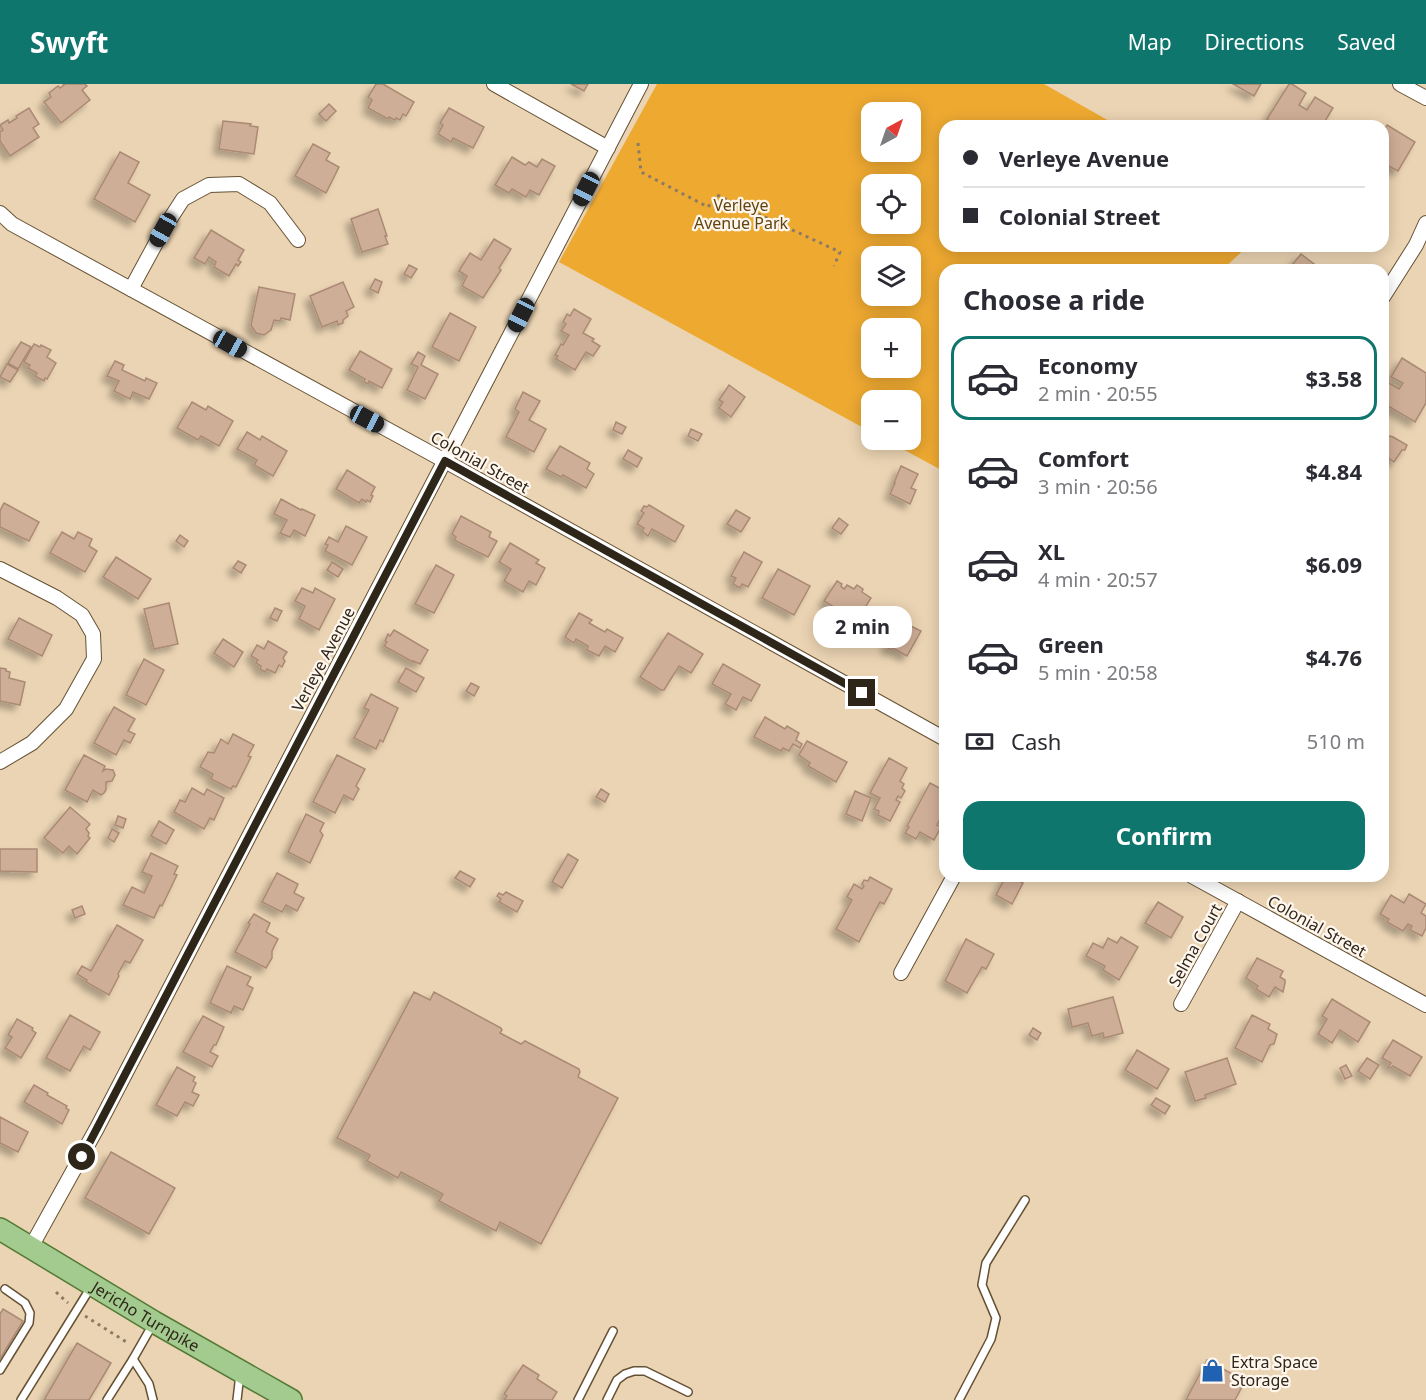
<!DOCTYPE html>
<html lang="en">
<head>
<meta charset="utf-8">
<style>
	body { margin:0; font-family:"Noto Sans",sans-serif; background:#f2f2f3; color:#2b2b33; height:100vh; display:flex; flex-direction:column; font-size:22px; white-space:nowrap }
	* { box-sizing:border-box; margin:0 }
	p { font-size:20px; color:#7c7c81 }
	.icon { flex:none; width:33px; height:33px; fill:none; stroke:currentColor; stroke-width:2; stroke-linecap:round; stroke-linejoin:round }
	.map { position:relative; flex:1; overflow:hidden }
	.side { position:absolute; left:939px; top:180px; width:450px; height:618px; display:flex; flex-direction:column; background:#fff; border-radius:18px; box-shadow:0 3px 15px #0003 }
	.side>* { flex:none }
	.guide { position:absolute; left:939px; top:36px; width:450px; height:132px; border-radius:18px; box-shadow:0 3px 15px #0003; display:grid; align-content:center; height:132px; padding:0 24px; background:#fff }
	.needle { width:39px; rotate:40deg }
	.fabs { position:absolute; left:861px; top:18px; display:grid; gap:12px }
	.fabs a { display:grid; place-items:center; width:60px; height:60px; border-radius:12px; background:#fff; box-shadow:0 3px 15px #0003; font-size:30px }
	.end { position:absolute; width:27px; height:27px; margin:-14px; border:8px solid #2f261a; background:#fff; box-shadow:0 0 0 3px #fff }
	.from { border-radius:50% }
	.bubble { position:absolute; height:42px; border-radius:18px; background:#fff; box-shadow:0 3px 15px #0003; font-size:20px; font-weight:700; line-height:42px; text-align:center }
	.car { position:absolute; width:18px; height:36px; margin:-18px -9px; border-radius:8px; box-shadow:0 0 4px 2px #0007; background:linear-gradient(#222 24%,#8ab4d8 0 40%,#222 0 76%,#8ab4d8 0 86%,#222 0) }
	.guide b { display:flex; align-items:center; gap:21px; height:57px; font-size:22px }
	.guide b+b { border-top:2px solid #e1e1e2 }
	.guide i { width:15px; height:15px; background:#2b2b33 }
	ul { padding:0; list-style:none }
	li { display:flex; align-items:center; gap:18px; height:84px; margin:0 12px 9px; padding:0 12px; border:3px solid transparent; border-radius:18px }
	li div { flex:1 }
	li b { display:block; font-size:22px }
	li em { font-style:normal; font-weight:700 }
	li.active { border-color:#0f766e }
	li>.icon { width:54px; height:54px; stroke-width:1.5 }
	h2 { padding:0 24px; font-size:27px; line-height:72px }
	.pay { display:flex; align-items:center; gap:15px; height:66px; padding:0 24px; font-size:22px }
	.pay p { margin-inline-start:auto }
	.primary-button { display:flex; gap:12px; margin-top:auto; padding:12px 24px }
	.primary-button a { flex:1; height:69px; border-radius:18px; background:#0f766e; color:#fff; font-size:24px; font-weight:700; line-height:69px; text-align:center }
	header { display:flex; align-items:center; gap:36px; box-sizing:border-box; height:84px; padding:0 30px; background:#0f766e; color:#fff }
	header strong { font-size:28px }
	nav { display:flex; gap:33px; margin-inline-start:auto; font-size:21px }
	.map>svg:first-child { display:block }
	.green { fill:#eea931; fill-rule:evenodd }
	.building { fill:#cfae97; stroke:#aa8a74; stroke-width:1.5; filter:url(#shadow) }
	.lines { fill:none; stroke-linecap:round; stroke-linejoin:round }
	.service-casing { stroke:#655134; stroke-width:10 }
	.minor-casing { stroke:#655134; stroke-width:16 }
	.primary-casing { stroke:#537a35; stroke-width:24 }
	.path { stroke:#8b7b65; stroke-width:3; stroke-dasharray:3 4.5; stroke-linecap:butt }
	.service { stroke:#fff; stroke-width:7 }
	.minor { stroke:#fff; stroke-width:14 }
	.primary { stroke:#a3ca8f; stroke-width:21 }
	.route { stroke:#2f261a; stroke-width:8 }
	.labels { text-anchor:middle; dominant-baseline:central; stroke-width:4.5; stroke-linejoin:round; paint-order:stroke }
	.park-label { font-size:16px; fill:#60430f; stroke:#fff7ee }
	.street-label { font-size:16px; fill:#2f261a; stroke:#fff7ee }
	.poi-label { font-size:16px; fill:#2f261a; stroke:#fff7ee; text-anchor:start }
</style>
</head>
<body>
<header>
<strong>Swyft</strong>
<nav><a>Map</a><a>Directions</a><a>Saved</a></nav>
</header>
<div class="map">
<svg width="1426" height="1316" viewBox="0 0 1426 1316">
	<defs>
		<filter id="shadow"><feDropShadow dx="-5.5" dy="5.5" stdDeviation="3" flood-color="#0004"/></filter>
	</defs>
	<rect width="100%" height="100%" fill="#ebd4b3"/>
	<path class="green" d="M657,0H1044L1118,42H945V162H1248L1222,186H945V388L886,356H910V316H872L871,348L559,178ZM910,28V68H872V28ZM910,100V140H872V100ZM910,172V212H872V172ZM910,244V284H872V244Z"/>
	<g class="building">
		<path d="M63,0H85L87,2L82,6L90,16L61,39L44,18L51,13L49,9L58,2L60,4L64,1Z"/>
		<path d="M376,0H383L414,18L406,32L403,30L400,36L396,34L395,36L389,33L388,35L368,24L372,16L368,13Z"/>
		<path d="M571,0H588L584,7Z"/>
		<path d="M1233,0H1261L1254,12Z"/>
		<path d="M1289,0H1292L1306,9L1299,21L1307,26L1315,13L1333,24L1322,42H1277L1267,35Z"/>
		<path d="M329,20L336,27L326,37L319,30Z"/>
		<path d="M29,24L39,40L33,44L39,53L10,72L0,57V48L3,46L0,41L8,36L9,39L17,34L16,32Z"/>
		<path d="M449,24L484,43L473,64L453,54L451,58L438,50L443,41L440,39Z"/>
		<path d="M223,37L251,40L250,42L258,43L254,70L219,65Z"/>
		<path d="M1387,41L1415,58L1398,87L1383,79V48Z"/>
		<path d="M313,60L330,69L326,76L339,83L326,109L295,92Z"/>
		<path d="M120,68L139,78L128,99L150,111L135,138L94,115Z"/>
		<path d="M512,73L525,81L529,78L537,83L542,75L555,82L539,111L530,106L526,113L512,105L509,109L495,101Z"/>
		<path d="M378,125L387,152H385L388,160L362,168L351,135Z"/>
		<path d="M211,146L244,166L238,176L241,178L238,182L236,180L229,192L214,183L216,178L209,173L205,180L194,174Z"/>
		<path d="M494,155L511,165L499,184L501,186L483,214L462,202L467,192L459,187L470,169L481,176Z"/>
		<path d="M1301,170L1322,186H1288Z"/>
		<path d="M409,181L417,185L411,194L404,190Z"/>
		<path d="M375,195L382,198L378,209L370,205Z"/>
		<path d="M343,198L354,223L346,227L348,232L343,236V239L338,241L337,237L322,243L310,212Z"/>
		<path d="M259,203L295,210L290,236L281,234L280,237L274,236L271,246L264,251L256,249L251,241Z"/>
		<path d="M574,225L591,235L583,249L594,255L592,257L600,262L593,272L586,268L575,286L556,275L558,272L555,271L561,260L563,261L569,251L561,247L566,240L563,238L567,230L570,232Z"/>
		<path d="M450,229L476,243L459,277L432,263Z"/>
		<path d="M21,258L31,263L18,285L8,279Z"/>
		<path d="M34,260L40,263L41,261L51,266L47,273L56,279L47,295L45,294L44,297L35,292L37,289L28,284L30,281L24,278Z"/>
		<path d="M360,267L392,285L382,304L369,297L368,300L364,298L365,295L349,286Z"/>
		<path d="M418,268L425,272L421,281L438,290L425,315L407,306L418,283L411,280Z"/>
		<path d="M1402,274L1426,289V319L1415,338L1383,319V308L1389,299L1399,305L1403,299L1391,293Z"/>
		<path d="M115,277L124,281L122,286L145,297L146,294L157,299L149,315L133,308L130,315L114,307L119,297L107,292Z"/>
		<path d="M7,280L18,286L10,298L0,293Z"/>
		<path d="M729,301L745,313L731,333L719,324L723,318L719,316Z"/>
		<path d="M523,308L540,317L529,336L546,345L534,368L506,353L519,328L515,325Z"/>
		<path d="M192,318L206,326L208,322L233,337L219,362L201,352L198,356L177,344Z"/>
		<path d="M616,338L626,343L622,350L613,346Z"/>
		<path d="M691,345L702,350L698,357L688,352Z"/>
		<path d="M247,348L260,356L262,352L287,367L273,392L254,381L257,376L237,365Z"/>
		<path d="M1383,352L1387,354L1390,352L1393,353L1407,361L1405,366H1402L1394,378L1384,371L1383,373Z"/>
		<path d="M560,362L590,379L587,385L594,390L586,404L563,391L561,393L546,385Z"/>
		<path d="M628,366L642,374L637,383L623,375Z"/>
		<path d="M901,382L918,390L911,404L916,406L910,420L890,410L895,399H894Z"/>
		<path d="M347,386L375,403L371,411L373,412L370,418L367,416L366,418L362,415L359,419L336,405Z"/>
		<path d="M281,415L301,426L302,425L315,431L305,452L294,446L290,453L280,449L287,436L274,430Z"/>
		<path d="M4,419L39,438L29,457L0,443V427Z"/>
		<path d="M649,421L684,442L675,458L652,445L648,452L642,447L644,444L637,440L644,429L641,427L644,422L647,423Z"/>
		<path d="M736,426L750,434L741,448L727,440Z"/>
		<path d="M461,432L491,448L489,453L497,457L488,473L454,456L456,453L452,450Z"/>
		<path d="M839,434L848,441L841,450L832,444Z"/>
		<path d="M346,442L367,453L352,481L325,467L328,461L325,460L329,453L338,458Z"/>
		<path d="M62,448L74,455L78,448L92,455L89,462L97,467L85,488L50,469Z"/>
		<path d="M180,451L188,457L184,463L176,457Z"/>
		<path d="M510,459L539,476L536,479L545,484L536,501L529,497L523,508L504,497L511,485L499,478Z"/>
		<path d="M744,468L762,478L748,503L742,500L740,504L733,500L736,494L731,492Z"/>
		<path d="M116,473L151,495L138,515L103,493Z"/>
		<path d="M238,477L246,481L241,489L233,484Z"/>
		<path d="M332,478L343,485L338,493L327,486Z"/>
		<path d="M436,481L454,491L434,529L415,520Z"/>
		<path d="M778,485L810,502L794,531L762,514Z"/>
		<path d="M837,497L842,500L841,502L844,505L847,501L854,505L857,501L863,505L862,508L871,514L853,543L844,537L847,532L840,528L838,531L831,526L834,523L824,517Z"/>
		<path d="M302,504L313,509L315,504L335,515L319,546L299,535L305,522L295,517Z"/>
		<path d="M169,519L178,560L154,565L144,525Z"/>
		<path d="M275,524L282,527L277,537L270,534Z"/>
		<path d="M579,529L592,536L589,539L605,548L607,545L623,554L615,568L605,562L599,572L587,566L588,562L576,555L574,559L565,553Z"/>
		<path d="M882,529L900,539L901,537L921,547L907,572L893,564L892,566L886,563L891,555L873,545Z"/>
		<path d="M19,534L52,551L42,572L8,555Z"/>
		<path d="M394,546L428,566L420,580L413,577V578L384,562L387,558L385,557L388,550L390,552Z"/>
		<path d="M668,549L703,570L691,589L679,582L664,606H661L640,593Z"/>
		<path d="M223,555L243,568L234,583L214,569Z"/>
		<path d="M268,557L287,568L283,574L285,577L282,583L279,581L275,589L267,585L265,588L260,585L261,582L256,579L258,576L251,572L257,561L264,565Z"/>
		<path d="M144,575L164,586L146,621L126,611Z"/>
		<path d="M723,580L760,601L751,617L743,613L736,626L725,620L731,610L712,600Z"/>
		<path d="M0,584L6,585V587L10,588L9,594L25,598L20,621L0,617Z"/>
		<path d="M406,584L424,594L416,608L398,598Z"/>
		<path d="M471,599L479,603L474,612L466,607Z"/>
		<path d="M371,610L398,624L383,658L380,656L376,665L354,654L369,626L364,624Z"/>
		<path d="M114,623L135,635L128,647L135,650L130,659L124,656L116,671L94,659Z"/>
		<path d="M765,633L785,645L787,642L799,649L796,656L802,660L800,664L793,660L789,667L783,664L781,667L754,653Z"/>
		<path d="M233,650L254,661L248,672L251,673L236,703L233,702L231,705L211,695L213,690L200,683L208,668L214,669L221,655L228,660Z"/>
		<path d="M807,657L847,678L836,698L808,682L810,679L799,671Z"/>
		<path d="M84,671L105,682L103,687L106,685L113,686L115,691L112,697L106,698V706L104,709L101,711L93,706L87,718L65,706Z"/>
		<path d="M337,671L365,685L356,702L359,705L353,716L344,711L335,729L313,718Z"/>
		<path d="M889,674L907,684L900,697L904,700L902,704L905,707L901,714L898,712L896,716L900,718L890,737L878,731L879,727L874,725L880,714L870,709Z"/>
		<path d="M930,699L945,707V733L942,732L937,741L941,743L934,756L920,748L916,755L905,749L909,743L907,742Z"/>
		<path d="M192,704L204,711L207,705L224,714L214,736L210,734L204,745L174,728L180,716L185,718Z"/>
		<path d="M601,705L609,710L605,718L596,713Z"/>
		<path d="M855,707L871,714L862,737L846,730Z"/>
		<path d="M70,723L90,740L86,745L89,749L88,752L90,754L77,770L69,762L63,769L44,754Z"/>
		<path d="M306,730L324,739L320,747L323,751L310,779L288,768Z"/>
		<path d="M118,732L126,735L123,744L115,741Z"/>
		<path d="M159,737L174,746L166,760L151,752Z"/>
		<path d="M112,745L119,749L114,758L108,754Z"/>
		<path d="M0,765H37V788L0,787Z"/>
		<path d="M151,769L178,782L174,790L177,791L162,822L160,821L154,834L123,821L132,803L144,809L152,792L142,788Z"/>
		<path d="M568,770L578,776L562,804L552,798Z"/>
		<path d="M460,787L475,795L470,803L455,794Z"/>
		<path d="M277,789L298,800L294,809L304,814L297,827L286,821L282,828L262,818Z"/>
		<path d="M1006,792H1010L1023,799L1012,820L996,811Z"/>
		<path d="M870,793L892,805L884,820L880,818L859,858L836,845L852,816L847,813L854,800L862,805L864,802L862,800L864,796L868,797Z"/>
		<path d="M506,808L523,817L517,828L499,818L501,815L497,812L499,809L503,811Z"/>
		<path d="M1409,810L1426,820L1421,829L1426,832V844L1422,852L1410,846L1412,842L1408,840L1403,847L1387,838L1389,835L1380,830L1391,811L1404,819Z"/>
		<path d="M1158,818L1183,833L1171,854L1145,839Z"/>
		<path d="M82,822L85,830L75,834L72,826Z"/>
		<path d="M254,830L270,839L266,848L278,855L272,867V874L266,884L235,868L250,840L248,839Z"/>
		<path d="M117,841L143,856L130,879L125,877L118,890L119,892L109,911L86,898L87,896L77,890L82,882L91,887Z"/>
		<path d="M1121,853L1138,863L1119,896L1103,886L1105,882L1086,872L1093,859L1103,864L1108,854L1117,859Z"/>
		<path d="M966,855L994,870L986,885L982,883L967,909L945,897Z"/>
		<path d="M1257,874L1283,887L1280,893L1285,896V899L1283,908L1275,903L1269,913L1256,905L1258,902L1246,894Z"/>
		<path d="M227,882L251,893L247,901L253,904L243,926L234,922L231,929L210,919Z"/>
		<path d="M414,908L430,916L434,908L501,944L502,946L500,949L521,960L525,957L579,985L580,988L578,993L618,1014L541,1160L500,1138L496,1147L439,1117L443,1110L401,1088L398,1094L367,1077L370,1071L337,1054Z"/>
		<path d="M1113,913L1123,949L1104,954L1103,949L1092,952L1088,939L1072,943L1068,925Z"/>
		<path d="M1332,915L1370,938L1358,958L1340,946L1332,959L1318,950L1327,935L1322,932Z"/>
		<path d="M70,931L100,948L90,966L84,962L70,987L46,974Z"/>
		<path d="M1252,931L1270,940L1268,945L1277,950L1274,960L1270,961L1262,978L1235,964Z"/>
		<path d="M203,932L224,943L216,961H214L210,968L218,972L212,983L183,968Z"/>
		<path d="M17,935L33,944L32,946L36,949L21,974L5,964L12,953L8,951Z"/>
		<path d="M1033,944L1041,949L1037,956L1029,951Z"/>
		<path d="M1393,956L1422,973L1410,992L1393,982L1391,984L1388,983L1391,979L1382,974Z"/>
		<path d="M1137,966L1169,985L1157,1005L1125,986Z"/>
		<path d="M1227,974L1236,1000L1205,1011L1206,1014L1195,1017L1185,988Z"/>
		<path d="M1367,974L1379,981L1370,995L1358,987Z"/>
		<path d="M1346,981L1352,992L1345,995L1340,984Z"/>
		<path d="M177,983L195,993L193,997L196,999L192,1008L199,1011L193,1022L185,1018L177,1032L156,1021Z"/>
		<path d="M34,1001L48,1009L47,1011L67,1022L66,1024L69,1026L62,1040L24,1018Z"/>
		<path d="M1156,1014L1170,1022L1165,1030L1151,1021Z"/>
		<path d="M0,1033L28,1048L18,1068L0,1059Z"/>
		<path d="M111,1068L175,1104L149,1150L85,1114Z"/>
		<path d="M3,1225L23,1237L0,1275V1230Z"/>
		<path d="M77,1259L111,1279L89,1316H44Z"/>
		<path d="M1207,1276L1245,1297L1235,1316H1186Z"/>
		<path d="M523,1281L539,1291L537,1295L557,1308L552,1316H504L507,1312L504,1310Z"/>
	</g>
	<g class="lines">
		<defs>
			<g id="service">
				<path d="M133,1275L153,1240"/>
				<path d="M0,1286L29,1239L30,1229L25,1219L5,1205"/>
				<path d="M21,1316L91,1203"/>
				<path d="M107,1316L133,1275L149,1300L153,1316"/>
				<path d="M237,1316L240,1290"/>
				<path d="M578,1316L613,1247"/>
				<path d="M607,1316L617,1296L625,1290L634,1287H645L688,1308"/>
				<path d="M959,1316L991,1255L996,1234L982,1201L986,1179L1025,1116"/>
			</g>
			<g id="minor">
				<path d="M494,0L608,64"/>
				<path d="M1400,0L1426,14"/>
				<path d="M0,129L12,140L445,377L945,655"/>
				<path d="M131,205L163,146L183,115L209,101L239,100L270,119L298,156"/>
				<path d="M1383,213L1416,161L1426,139"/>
				<path d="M0,485L57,514L82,531L93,550L94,575L66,625L32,659L0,678"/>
				<path d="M1192,792L1426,921"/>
				<path d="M901,889L954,792"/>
				<path d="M1181,920L1238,817"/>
				<path d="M31,1163L97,1044L641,0"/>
			</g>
			<g id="primary">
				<path id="s1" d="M0,1145L154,1238L291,1316"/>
			</g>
		</defs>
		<use href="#service" class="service-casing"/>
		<use href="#minor" class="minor-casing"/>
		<use href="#primary" class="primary-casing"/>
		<g class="path">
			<path d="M638,59L641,88L708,123L717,111L840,168L834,182"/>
			<path d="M56,1208L68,1219"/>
			<path d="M85,1232L128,1259"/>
		</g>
		<use href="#service" class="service"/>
		<use href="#minor" class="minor"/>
		<use href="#primary" class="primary"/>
	</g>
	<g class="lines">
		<path class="route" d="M82,1073L445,377L862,609"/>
	</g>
	<defs>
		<symbol id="shop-bare" viewBox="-9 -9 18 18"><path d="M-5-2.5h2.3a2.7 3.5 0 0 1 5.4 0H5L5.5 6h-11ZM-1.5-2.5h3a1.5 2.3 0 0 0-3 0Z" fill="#2061b2" stroke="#fff7ee" stroke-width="2.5" paint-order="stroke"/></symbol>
	</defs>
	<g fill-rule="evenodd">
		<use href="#shop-bare" x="1196" y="1270" width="33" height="33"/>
	</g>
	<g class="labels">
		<g class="park-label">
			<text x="741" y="121">Verleye<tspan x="741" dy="18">Avenue Park</tspan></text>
		</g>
		<g class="street-label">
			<text transform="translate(480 378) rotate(29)">Colonial Street</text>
			<text transform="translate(323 575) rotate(-62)">Verleye Avenue</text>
			<text transform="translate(1317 842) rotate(29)">Colonial Street</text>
			<text transform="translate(1195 861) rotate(-61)">Selma Court</text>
			<text stroke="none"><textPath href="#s1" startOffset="170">Jericho Turnpike</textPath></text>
		</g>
		<g class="poi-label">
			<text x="1231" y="1278">Extra Space<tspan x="1231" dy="18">Storage</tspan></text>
		</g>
	</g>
</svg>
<div class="fabs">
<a><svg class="needle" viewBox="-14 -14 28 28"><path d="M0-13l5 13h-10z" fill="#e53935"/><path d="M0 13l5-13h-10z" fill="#7c7c81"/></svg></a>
<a><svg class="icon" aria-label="locate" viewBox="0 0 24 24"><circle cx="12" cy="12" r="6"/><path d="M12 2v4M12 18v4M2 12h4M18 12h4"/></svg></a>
<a><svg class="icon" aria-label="layers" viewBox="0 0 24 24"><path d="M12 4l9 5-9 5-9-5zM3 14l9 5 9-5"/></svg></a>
<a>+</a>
<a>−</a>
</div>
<i class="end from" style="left:82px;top:1073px"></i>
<i class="end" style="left:862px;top:609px"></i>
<div class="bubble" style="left:813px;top:522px;width:99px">2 min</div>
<i class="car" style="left:586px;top:105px;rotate:207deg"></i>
<i class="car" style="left:163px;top:146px;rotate:209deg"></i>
<i class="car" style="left:521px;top:231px;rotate:207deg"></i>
<i class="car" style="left:230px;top:260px;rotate:119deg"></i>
<i class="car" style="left:367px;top:335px;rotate:118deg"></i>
<div class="guide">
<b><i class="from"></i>Verleye Avenue</b>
<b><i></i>Colonial Street</b>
</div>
<section class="side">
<h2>Choose a ride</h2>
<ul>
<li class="active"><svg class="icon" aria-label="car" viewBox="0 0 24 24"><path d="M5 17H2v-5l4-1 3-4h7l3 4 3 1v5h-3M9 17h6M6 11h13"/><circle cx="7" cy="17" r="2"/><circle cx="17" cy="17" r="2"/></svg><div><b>Economy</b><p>2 min · 20:55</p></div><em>$3.58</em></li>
<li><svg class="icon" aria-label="car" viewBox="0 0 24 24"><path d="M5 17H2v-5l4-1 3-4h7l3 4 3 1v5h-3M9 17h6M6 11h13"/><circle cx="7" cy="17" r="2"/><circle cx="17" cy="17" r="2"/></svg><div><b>Comfort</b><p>3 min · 20:56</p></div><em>$4.84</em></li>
<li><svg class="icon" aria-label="car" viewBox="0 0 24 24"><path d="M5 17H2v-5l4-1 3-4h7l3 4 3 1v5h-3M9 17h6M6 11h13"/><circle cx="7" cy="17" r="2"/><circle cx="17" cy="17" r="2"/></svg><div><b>XL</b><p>4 min · 20:57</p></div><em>$6.09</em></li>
<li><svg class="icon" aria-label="car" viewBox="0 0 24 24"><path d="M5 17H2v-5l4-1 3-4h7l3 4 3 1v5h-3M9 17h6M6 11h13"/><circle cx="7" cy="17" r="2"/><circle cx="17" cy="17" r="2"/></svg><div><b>Green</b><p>5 min · 20:58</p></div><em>$4.76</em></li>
</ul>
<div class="pay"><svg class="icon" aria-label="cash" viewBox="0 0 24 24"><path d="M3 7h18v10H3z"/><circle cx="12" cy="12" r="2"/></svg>Cash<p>510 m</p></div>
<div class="primary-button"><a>Confirm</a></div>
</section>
</div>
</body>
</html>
